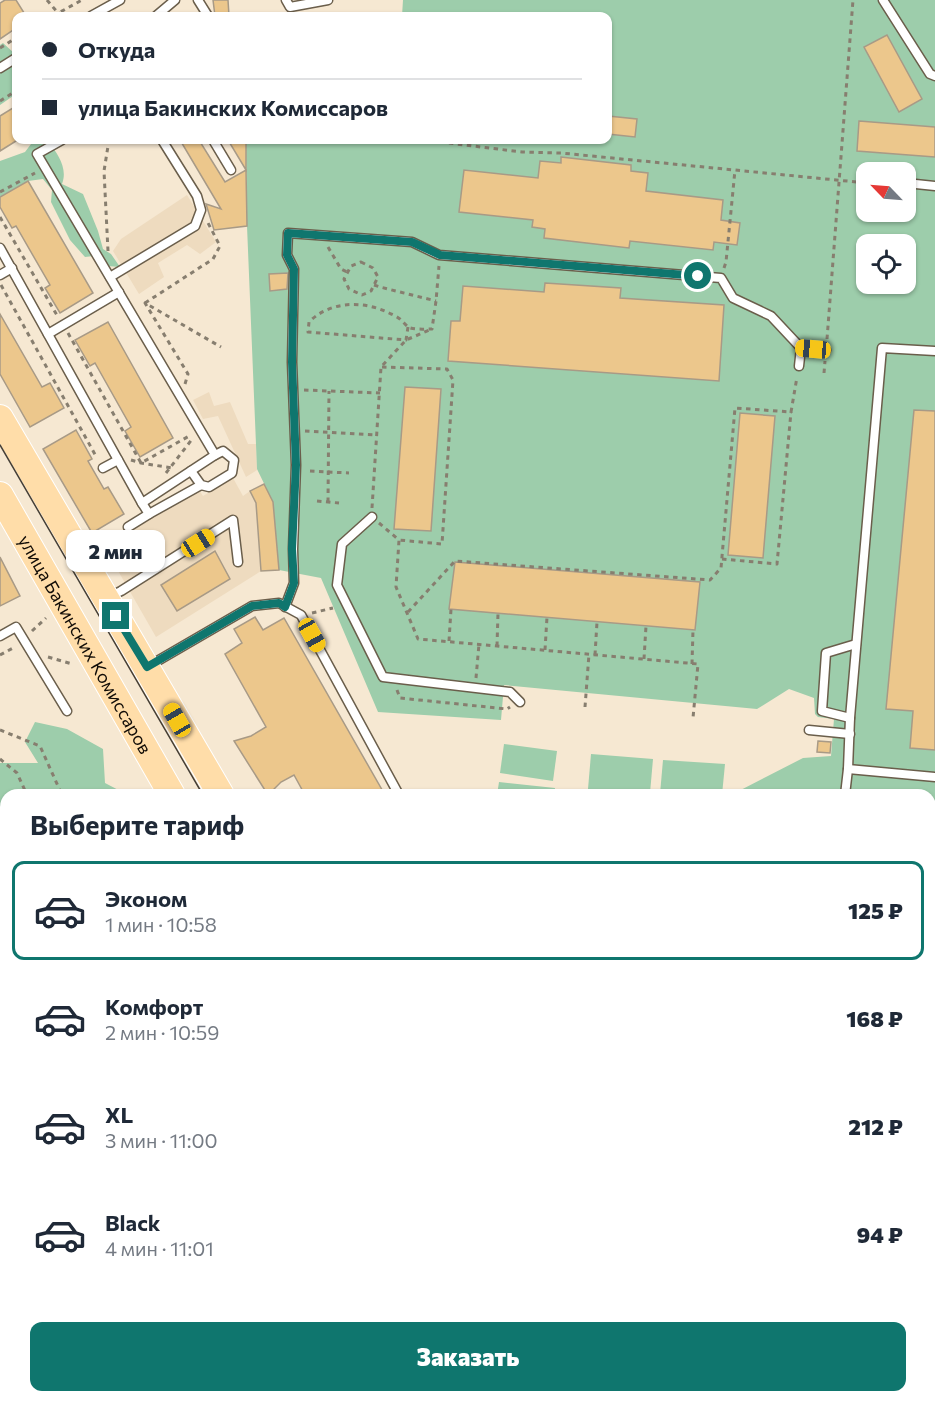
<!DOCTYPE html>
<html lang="ru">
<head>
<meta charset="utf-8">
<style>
	body { margin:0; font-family:Commissioner,sans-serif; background:#f2f2f3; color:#1f2937; height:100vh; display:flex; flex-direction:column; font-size:22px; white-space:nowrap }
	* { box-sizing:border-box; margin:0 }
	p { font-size:20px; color:#747a83 }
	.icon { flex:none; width:33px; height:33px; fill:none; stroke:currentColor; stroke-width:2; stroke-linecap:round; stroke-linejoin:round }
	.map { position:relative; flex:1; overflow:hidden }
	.drawer { position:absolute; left:0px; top:789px; width:936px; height:614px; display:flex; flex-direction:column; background:#fff; border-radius:18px 18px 0 0; box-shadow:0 2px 4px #0004 }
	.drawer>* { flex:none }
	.hud { position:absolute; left:12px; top:12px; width:600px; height:132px; border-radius:12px; box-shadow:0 2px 4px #0004; display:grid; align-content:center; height:132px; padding:0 30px; background:#fff }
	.needle { width:39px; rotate:295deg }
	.controls { position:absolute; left:856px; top:162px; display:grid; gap:12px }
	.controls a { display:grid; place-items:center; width:60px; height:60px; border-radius:12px; background:#fff; box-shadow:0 2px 4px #0004; font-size:30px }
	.end { position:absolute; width:27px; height:27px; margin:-14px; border:8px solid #0f766e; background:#fff; box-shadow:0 0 0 3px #fff }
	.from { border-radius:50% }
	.bubble { position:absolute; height:42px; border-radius:12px; background:#fff; box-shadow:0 2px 4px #0004; font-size:20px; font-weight:800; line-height:42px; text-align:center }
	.car { position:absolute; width:18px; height:36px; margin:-18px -9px; border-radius:8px; box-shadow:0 0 4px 2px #0007; background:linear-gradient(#f5c518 24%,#345 0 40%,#f5c518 0 76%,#345 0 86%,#f5c518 0) }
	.hud b { display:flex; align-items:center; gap:21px; height:57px; font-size:22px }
	.hud b+b { border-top:2px solid #e0e1e3 }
	.hud i { width:15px; height:15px; background:#1f2937 }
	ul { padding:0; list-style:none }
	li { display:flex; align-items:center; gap:18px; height:99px; margin:0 12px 9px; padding:0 18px; border:3px solid transparent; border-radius:12px }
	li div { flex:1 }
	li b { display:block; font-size:22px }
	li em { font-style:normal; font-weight:800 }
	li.current { border-color:#0f766e }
	li>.icon { width:54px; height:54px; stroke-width:1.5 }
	h2 { padding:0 30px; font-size:27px; line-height:72px }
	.cta { display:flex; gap:12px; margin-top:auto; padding:12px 30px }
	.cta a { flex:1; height:69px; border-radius:12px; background:#0f766e; color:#fff; font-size:24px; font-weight:800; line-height:69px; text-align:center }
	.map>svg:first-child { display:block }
	.built { fill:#eedbbf }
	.green { fill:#9dcdab; fill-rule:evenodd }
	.building { fill:#ecc78c; stroke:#a89a86; stroke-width:1.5 }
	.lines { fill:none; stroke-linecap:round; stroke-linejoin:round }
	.service-casing { stroke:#6a5e4b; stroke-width:11 }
	.minor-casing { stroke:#6a5e4b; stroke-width:20 }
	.primary-casing { stroke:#fff; stroke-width:28 }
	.path { stroke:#877e6f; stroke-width:3; stroke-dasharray:4.5 4.5; stroke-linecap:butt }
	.service { stroke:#fff; stroke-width:8 }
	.minor { stroke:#fff; stroke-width:16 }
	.primary { stroke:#ffdda9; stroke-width:26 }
	.tram { stroke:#463f35; stroke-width:1.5 }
	.route { stroke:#0f766e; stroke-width:8 }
	.labels { text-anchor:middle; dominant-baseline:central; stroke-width:5; stroke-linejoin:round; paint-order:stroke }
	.street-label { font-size:18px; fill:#110c06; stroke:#fef6e8 }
</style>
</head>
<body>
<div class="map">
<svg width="935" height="1402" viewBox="0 0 935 1402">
	<rect width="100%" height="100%" fill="#f6e8d2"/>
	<g class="built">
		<path d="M187,195L216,242L200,254L187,245L158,263L164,277L139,294L113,251L121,239Z"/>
		<path d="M209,392L214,406L230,402L248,444H256L257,470L246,477L218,416L203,419L193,400Z"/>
		<path d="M233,478L243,496L250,491L264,484L273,502L279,570L261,571L156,637L113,562L133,548L125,534L199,490L203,496Z"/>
		<path d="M214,1397L428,1396L432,1402H212Z"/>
	</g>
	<g class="green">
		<path d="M403,0H935V852L930,855V795H731L803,758L831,756L834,719L818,717L815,714L814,698L789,689L757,709L504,685L501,720L378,712L321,578L279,570L273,502L257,469L247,226L246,143L255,140H608V16H402ZM867,172H906V212H867ZM867,244H906V284H867Z"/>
		<path d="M3,43L14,53L13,70L16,71V94L0,105V45Z"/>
		<path d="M34,140H52L49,142C58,155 68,168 62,184L83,194L98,231L103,249L111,254L120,267L107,266L102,255L85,257L70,240L51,202L52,190L43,179L28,181L0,197V161L25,152Z"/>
		<path d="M35,722L67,729L103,749L105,783L128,795H6V1168L0,1164V763H38L25,742Z"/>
		<path d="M504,744L557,751L553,781L500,773Z"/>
		<path d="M591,754L653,759L650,793L588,789Z"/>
		<path d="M663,760L725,764L722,795L660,794Z"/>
		<path d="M499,782L555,788L554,795H497Z"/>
		<path d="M930,1051L935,1060V1320L930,1323Z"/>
		<path d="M0,1184L6,1189V1396L206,1397L205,1402H0Z"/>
	</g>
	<g class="building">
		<path d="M5,0H16L26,16H16V28L0,39V3Z"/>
		<path d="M213,0H228L229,16H215Z"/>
		<path d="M887,35L922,99L899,112L864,47Z"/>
		<path d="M16,106V141L0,151V116Z"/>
		<path d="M608,116L637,119L635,137L608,134Z"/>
		<path d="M859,121L935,127V157L857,151Z"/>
		<path d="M180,140H199L225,182L246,170L247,226L214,230L206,204L221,209Z"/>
		<path d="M228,140H246V170Z"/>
		<path d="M561,157L631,165V171L648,173L646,191L723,200L721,220L740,223L737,245L714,242L713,250L630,241L629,248L544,238L545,229L532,227L533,220L459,212L464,170L538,178L540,161L561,163Z"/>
		<path d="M28,181L93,293L60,313L45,288L50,285L16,226L12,228L0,207V197Z"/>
		<path d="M288,273L287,289L270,291L269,274Z"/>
		<path d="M545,283L621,288L620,298L724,305L719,381L448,361L451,321H460L463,286L544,292Z"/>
		<path d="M0,314L42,387L50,383L64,408L30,427L0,374Z"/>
		<path d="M108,322L173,438L140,457L125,431L131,427L95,363L90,366L75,340Z"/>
		<path d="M405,387L441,389L431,531L394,529Z"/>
		<path d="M914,410L935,411V750L910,748L913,711L886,709Z"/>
		<path d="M740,413L775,416L763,558L728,555Z"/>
		<path d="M76,430L92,459L88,461L104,489L108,487L124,514L92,533L43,449Z"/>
		<path d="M264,484L273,502L279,570L261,571L256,503L250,491Z"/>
		<path d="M215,551L230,579L177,611L161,585Z"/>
		<path d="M0,557L20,596L0,606Z"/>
		<path d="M455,562L700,582L695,630L449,609Z"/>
		<path d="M255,617L263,630L284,618L385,795H305L294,775L281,782L268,795L234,741L251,736L266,727L225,654L242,643L234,629Z"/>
		<path d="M818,741L831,742L830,753L817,752Z"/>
	</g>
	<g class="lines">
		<defs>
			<g id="service">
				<path d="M198,0L208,16"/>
				<path d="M286,0L290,7L328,0"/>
				<path d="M883,0L930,74L935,76"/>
				<path d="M91,16L120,0"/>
				<path d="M156,16L175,0"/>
				<path d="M0,68L16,58"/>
				<path d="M213,140L231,170"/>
				<path d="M906,183L935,186"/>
				<path d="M0,248L142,503L215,455L37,154L62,140"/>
				<path d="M0,275L12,268"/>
				<path d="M110,277L195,226L201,210L197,196L162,140"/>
				<path d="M48,334L119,292"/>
				<path d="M799,366L801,348"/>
				<path d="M103,468L118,460"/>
				<path d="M191,471L201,485L209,487L232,473L234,460L223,451L215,455"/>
				<path d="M149,514L201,485"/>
				<path d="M372,517L342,544L337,585L383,677L510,692L520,702"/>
				<path d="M128,527L149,514L142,503"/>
				<path d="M109,597L121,591L233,520L238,562"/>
				<path d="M285,607L294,583L293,549L296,465L292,362L294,269L287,255L288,233L412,242L439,255L721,278L733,298L771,316L801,348L826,350"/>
				<path d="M0,636L16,627L67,711"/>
				<path d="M147,667L252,606L279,603L301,615L399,795"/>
				<path d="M850,718L822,711L826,653L856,644"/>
				<path d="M809,730L850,734"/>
				<path d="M848,769L935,777"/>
				<path d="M845,795L848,769L850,718L882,348L935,351"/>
				<path d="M930,871L935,868"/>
				<path d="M930,957L935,966"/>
				<path d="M930,979L935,976"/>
				<path d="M930,1039L935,1048"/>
				<path d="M635,1396L638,1402"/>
				<path d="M727,1402L737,1396"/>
			</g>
			<g id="minor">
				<path d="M930,1352L935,1350"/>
				<path d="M843,1402L852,1396"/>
			</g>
			<g id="primary">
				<path d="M0,418L221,795"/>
				<path id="s1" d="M0,495L172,795"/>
				<path d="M477,1396L484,1402"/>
				<path d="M545,1396L552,1402"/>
			</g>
		</defs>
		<use href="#service" class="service-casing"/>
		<use href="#minor" class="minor-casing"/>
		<use href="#primary" class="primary-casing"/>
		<g class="path">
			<path d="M47,0L58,13L81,16"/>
			<path d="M53,16L82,0"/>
			<path d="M0,48L16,38"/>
			<path d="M0,101L16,91"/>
			<path d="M440,142L522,152L561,153L867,183"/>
			<path d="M0,192L35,173"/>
			<path d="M0,217L58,317"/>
			<path d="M328,247L341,269L347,272"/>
			<path d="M108,251L104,171L109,140"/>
			<path d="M361,262L373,268L378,277L371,291L362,295L349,289L344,279L351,266Z"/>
			<path d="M724,268L726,262L735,170"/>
			<path d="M1,285L97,458"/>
			<path d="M374,285L380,287L436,301"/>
			<path d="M145,303L213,259L220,246L208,223"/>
			<path d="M408,327L406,340L308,332L309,322C330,301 363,300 389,313C393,315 398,317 401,320C402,321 407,326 408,327C414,330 425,329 432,329L436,301L439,266"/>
			<path d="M68,333L141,463L191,435"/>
			<path d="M827,339L853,0"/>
			<path d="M382,367L447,369L453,380L442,544L399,540"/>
			<path d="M824,373L825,361"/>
			<path d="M185,384L188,374L145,303L221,347"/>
			<path d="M304,390L380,393"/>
			<path d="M305,431L376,435"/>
			<path d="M131,460L141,463L172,468"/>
			<path d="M310,471L349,473"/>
			<path d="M166,473L193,438"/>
			<path d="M317,501L339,503"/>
			<path d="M328,502L329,391"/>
			<path d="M372,508L381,367L406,340L432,329"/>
			<path d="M379,523L399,540L396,587L418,639L698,664L693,718"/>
			<path d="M98,548L119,533"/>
			<path d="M722,559L777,564L791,412"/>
			<path d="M408,612L455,561L710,580L721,568L735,408L791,412L797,377"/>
			<path d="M312,613L333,608"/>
			<path d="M32,631L46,618"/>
			<path d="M449,641L451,609"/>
			<path d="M497,646L498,613"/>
			<path d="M545,650L547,617"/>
			<path d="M0,655L13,648H15"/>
			<path d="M595,655L597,622"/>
			<path d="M48,657L72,664"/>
			<path d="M644,659L646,626"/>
			<path d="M692,664L693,630"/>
			<path d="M476,678L479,644"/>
			<path d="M397,690L400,698L507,709L510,707"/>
			<path d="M585,707L589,654"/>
			<path d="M0,730L40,746L62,795"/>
			<path d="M0,759L17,773L27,795"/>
			<path d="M0,879L6,867"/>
			<path d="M0,934L6,937"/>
			<path d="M0,1002L6,1004"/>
			<path d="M930,1021L935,1019"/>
			<path d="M0,1031L6,1012"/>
			<path d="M0,1174L6,1178"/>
			<path d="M0,1292L6,1293"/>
			<path d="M930,1386L935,1383"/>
			<path d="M901,1402L911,1396"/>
		</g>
		<use href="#service" class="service"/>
		<use href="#minor" class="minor"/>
		<use href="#primary" class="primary"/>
		<g class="tram">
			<path d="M0,445L203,795"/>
			<path d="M505,1396L513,1402"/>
			<path d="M524,1396L531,1402"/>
		</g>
	</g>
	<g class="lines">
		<path class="route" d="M116,616L147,667L252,606L279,603L285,607L294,583L292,549L296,465L292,362L294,269L287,255L288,233L412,242L440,255L698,276"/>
	</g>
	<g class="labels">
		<g class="street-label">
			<text stroke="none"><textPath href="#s1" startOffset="172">улица Бакинских Комиссаров</textPath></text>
		</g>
	</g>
</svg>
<div class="controls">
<a><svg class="needle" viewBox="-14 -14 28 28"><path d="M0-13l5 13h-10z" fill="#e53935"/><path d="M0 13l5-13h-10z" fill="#747a83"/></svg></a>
<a><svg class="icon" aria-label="locate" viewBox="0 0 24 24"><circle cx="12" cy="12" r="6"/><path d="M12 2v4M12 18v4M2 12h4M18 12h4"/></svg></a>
</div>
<i class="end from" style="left:698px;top:276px"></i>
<i class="end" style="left:116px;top:616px"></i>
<div class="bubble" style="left:66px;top:530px;width:99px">2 мин</div>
<i class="car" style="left:813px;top:349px;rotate:275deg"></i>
<i class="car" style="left:198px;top:543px;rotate:58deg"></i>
<i class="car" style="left:312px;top:635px;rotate:151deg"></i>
<i class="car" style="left:177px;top:720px;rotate:330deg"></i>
<div class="hud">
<b><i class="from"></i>Откуда</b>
<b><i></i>улица Бакинских Комиссаров</b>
</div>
<section class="drawer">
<h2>Выберите тариф</h2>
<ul>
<li class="current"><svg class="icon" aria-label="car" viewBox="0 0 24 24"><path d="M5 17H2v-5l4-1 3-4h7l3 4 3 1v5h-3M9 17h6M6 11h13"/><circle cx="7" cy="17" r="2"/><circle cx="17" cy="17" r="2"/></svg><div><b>Эконом</b><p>1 мин · 10:58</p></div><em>125 ₽</em></li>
<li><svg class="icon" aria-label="car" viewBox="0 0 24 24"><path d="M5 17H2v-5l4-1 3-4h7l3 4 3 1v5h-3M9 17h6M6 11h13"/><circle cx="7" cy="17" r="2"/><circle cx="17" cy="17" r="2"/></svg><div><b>Комфорт</b><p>2 мин · 10:59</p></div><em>168 ₽</em></li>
<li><svg class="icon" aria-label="car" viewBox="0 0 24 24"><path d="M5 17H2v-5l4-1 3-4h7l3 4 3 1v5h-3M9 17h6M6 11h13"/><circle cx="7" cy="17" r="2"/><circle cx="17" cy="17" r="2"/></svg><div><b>XL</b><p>3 мин · 11:00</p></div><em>212 ₽</em></li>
<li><svg class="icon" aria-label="car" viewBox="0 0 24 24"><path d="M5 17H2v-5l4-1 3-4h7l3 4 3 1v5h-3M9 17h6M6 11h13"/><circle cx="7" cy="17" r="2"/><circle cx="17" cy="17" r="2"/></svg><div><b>Black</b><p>4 мин · 11:01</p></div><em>94 ₽</em></li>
</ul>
<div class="cta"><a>Заказать</a></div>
</section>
</div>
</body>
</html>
